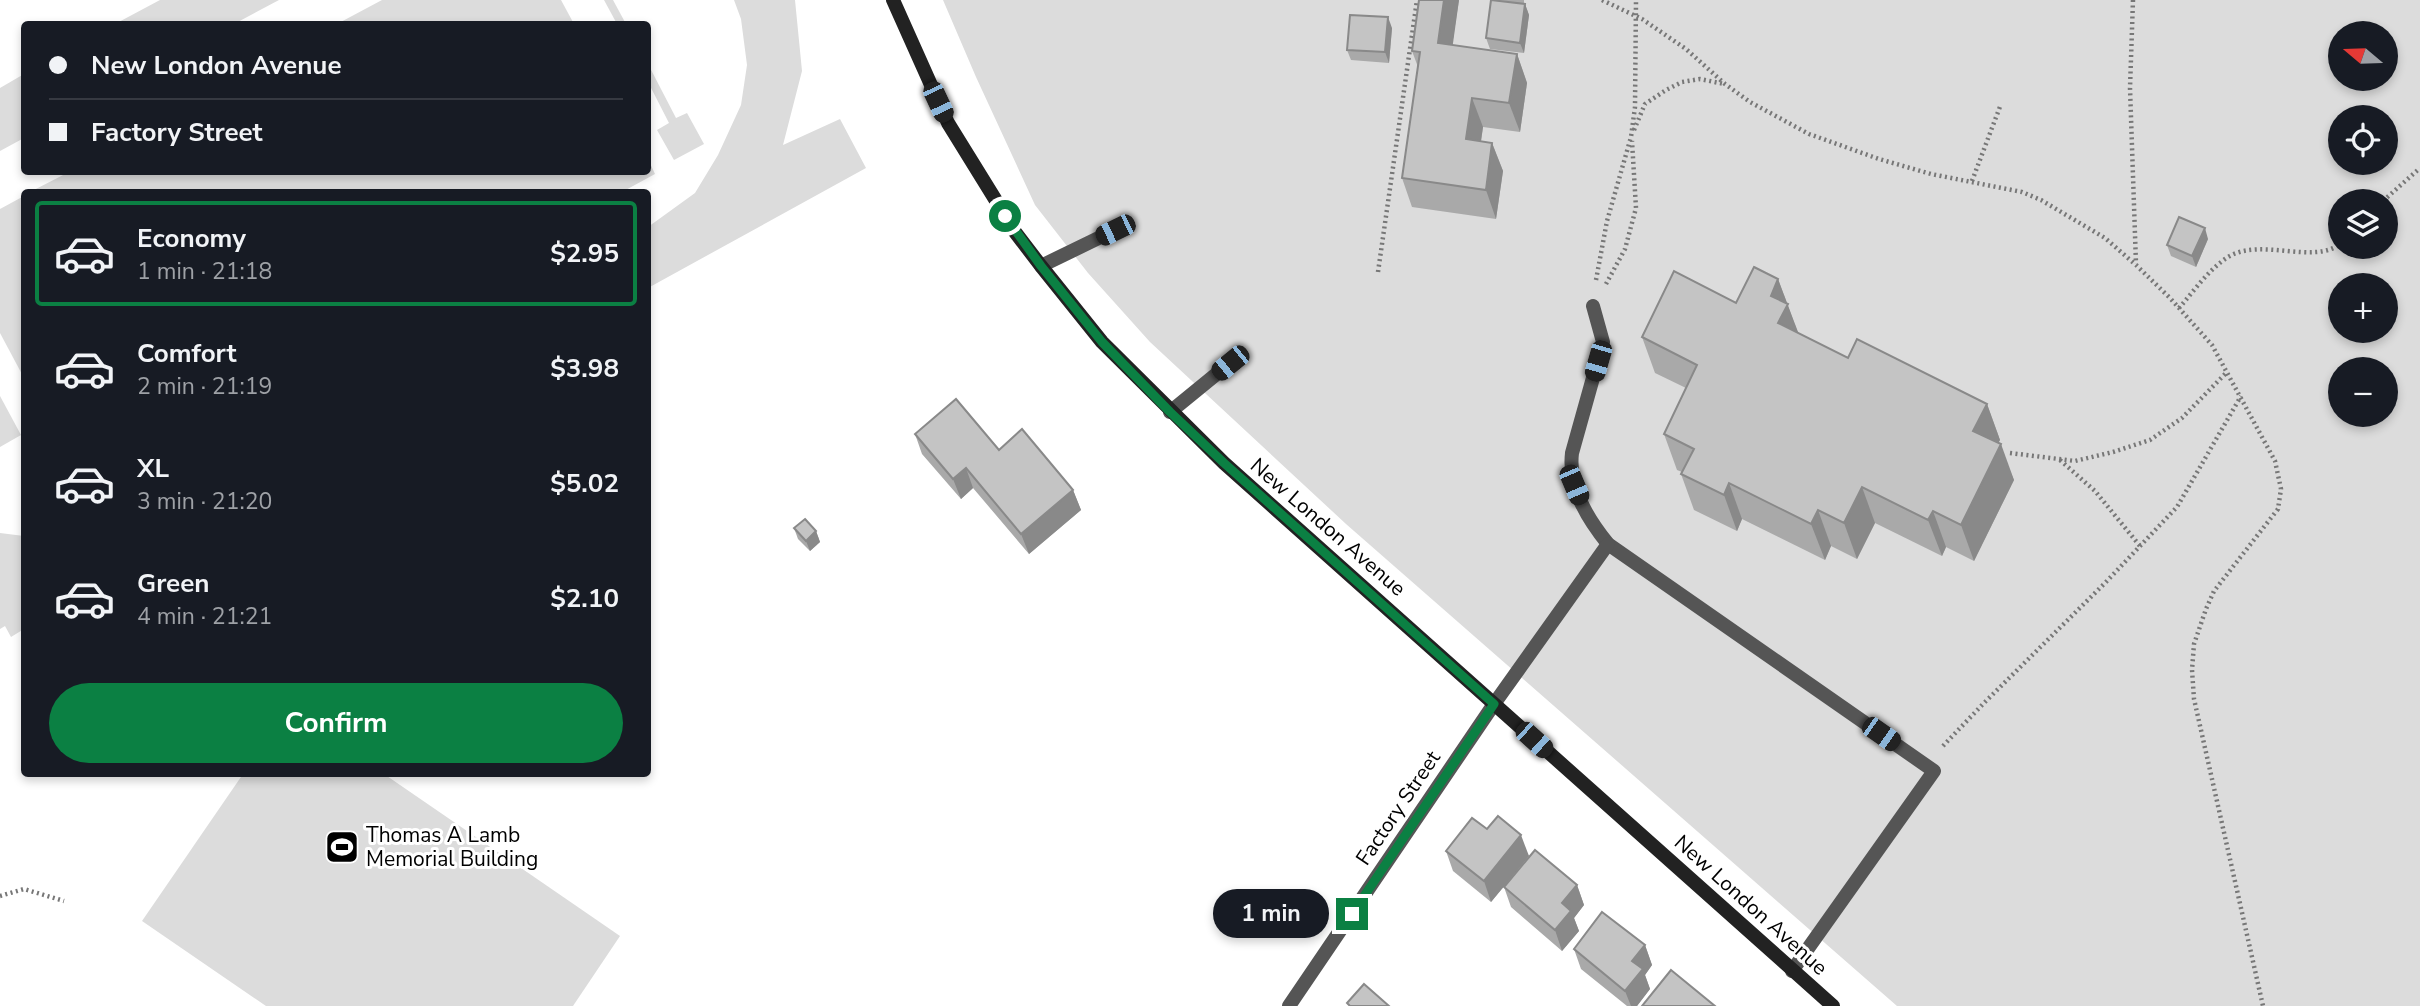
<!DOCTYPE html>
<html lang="en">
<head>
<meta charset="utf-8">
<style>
	body { margin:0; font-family:"Nunito Sans",sans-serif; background:#20242c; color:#f1f3f6; height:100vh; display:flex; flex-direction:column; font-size:26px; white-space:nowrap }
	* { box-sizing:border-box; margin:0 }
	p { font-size:23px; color:#9ea1a6 }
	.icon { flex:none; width:38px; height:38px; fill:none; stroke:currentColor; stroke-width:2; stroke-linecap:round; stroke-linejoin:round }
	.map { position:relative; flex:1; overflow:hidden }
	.panel { position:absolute; left:21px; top:189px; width:630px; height:588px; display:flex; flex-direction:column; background:#171b24; border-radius:7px; box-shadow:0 4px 10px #0003 }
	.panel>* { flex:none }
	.guide { position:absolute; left:21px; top:21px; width:630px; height:154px; border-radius:7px; box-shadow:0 4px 10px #0003; display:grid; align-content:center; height:154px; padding:0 28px; background:#171b24 }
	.needle { width:46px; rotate:289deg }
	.fabs { position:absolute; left:2328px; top:21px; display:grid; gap:14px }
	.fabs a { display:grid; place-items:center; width:70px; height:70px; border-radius:50%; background:#171b24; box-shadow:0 4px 10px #0003; font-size:35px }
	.end { position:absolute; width:32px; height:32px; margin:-16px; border:9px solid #0b8043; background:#fff; box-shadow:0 0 0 4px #fff }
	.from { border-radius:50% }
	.bubble { position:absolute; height:49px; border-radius:24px; background:#171b24; box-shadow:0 4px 10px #0003; font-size:23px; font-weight:700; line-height:49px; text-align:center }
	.car { position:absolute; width:21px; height:42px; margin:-21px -10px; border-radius:9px; box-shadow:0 0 5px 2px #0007; background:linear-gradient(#222 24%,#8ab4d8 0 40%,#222 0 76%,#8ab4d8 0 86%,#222 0) }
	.guide b { display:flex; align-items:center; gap:24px; height:66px; font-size:26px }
	.guide b+b { border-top:2px solid #363941 }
	.guide i { width:18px; height:18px; background:#f1f3f6 }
	ul { padding:12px 0 0; list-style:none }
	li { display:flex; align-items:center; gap:21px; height:105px; margin:0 14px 10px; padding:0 14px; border:4px solid transparent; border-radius:7px }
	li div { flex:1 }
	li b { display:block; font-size:26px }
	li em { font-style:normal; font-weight:700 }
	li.active { border-color:#0b8043 }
	li>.icon { width:63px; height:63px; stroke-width:1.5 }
	.button { display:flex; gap:14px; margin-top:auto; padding:14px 28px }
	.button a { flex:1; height:80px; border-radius:42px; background:#0b8043; color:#fff; font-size:28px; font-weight:700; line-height:80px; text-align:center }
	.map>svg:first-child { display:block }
	.green { fill:#dcdcdc; fill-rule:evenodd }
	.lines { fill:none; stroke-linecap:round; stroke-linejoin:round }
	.path { stroke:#777; stroke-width:4.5; stroke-dasharray:2 3.5; stroke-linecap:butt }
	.service { stroke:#555; stroke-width:14 }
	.tertiary { stroke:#555; stroke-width:14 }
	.secondary { stroke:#222; stroke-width:14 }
	.wall { fill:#a9a9a9 }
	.shaded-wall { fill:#898989 }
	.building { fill:#c4c4c4; stroke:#898989; stroke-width:2 }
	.route { stroke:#0b8043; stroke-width:9 }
	.labels { text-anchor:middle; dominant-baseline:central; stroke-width:6; stroke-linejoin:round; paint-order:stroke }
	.street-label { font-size:21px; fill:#000; stroke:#fff }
	.poi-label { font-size:21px; fill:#000; stroke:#fff; text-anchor:start }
</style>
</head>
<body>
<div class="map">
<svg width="2420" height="1006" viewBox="0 0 2420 1006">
	<rect width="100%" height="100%" fill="#fff"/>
	<g class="green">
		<path d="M160,0H279L234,24H115Z"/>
		<path d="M382,0H561L574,24H337Z"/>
		<path d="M604,0H613L626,24H617Z"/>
		<path d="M734,0H795L802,71L783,145L840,119L866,168L648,288V227L695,193L718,155L741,105L747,65L741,19Z"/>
		<path d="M943,0H2420V1006H1897L1346,524L1150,342L1088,273L1035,205L976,77ZM2340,33H2385V79H2340ZM2340,117H2385V163H2340ZM2340,201H2385V247H2340ZM2340,285H2385V331H2340ZM2340,369H2385V415H2340Z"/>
		<path d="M648,64L676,118L687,113L704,144L674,160L657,130L669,123L648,82Z"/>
		<path d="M24,74V138L0,151V88Z"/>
		<path d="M648,159L655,174L622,192H30L69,172H648Z"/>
		<path d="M24,196V378L0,333V209Z"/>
		<path d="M0,396L21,435L0,447Z"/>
		<path d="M0,533L24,536V629L11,637L5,626L0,629Z"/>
		<path d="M243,774H384L620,936L573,1006H266L142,921Z"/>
	</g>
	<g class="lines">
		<g class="path">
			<path d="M1602,0L1642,19L1686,49L1725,84L1750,102L1809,134L1879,159L1931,174L2022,192L2041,200L2105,238L2136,265L2170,298L2212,345L2275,461L2281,489L2278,509L2214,591L2206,609L2194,644L2192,670L2194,699L2263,1006"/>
			<path d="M2133,0L2130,88L2136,264"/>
			<path d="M1634,130L1645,104L1666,90L1682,82L1700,79L1724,84"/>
			<path d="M1972,181L2001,104"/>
			<path d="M2383,201L2420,168"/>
			<path d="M1378,272L1417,0"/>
			<path d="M1596,280L1607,221L1631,137L1635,107L1636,0"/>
			<path d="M1606,284L1625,249L1636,208L1632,141"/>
			<path d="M2179,308C2194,291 2208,270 2228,257C2261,237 2313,265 2340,244"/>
			<path d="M2010,453L2075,461L2113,452L2150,440L2182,418L2227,372"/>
			<path d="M2060,460L2095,491L2140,546"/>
			<path d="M1943,746L1983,704L2105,583L2177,507L2241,396"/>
			<path d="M0,896L24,889L64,901"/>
		</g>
		<g class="service">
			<path d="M1041,266L1115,230"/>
			<path d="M1593,306L1603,342L1572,453C1568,487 1587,518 1608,544L1934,771L1792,971"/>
			<path d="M1170,412L1230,363"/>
			<path d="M1494,704L1608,544"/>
		</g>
		<path class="tertiary" d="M1289,1006L1494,704"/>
		<path class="secondary" d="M893,0L948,123L995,199L1015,232L1041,266L1102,342L1224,463L1833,1006"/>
	</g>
	<g class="wall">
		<path d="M1459,0L1452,45L1517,54L1527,83L1520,132L1483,127L1481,141L1492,143L1503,171L1496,219L1412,207L1402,178L1418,67L1412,51Z"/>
		<path d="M1491,0H1524V4H1525L1529,15L1524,53L1490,49L1486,38Z"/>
		<path d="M1392,28L1389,63L1351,60L1347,50Z"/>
		<path d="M2208,239L2196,267L2171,256L2167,245Z"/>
		<path d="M1778,279L1798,333L1848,358L1987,404L2000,440L1998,443L2014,480L1974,561L1946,547L1942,556L1875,523L1857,559L1831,546L1825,560L1742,519L1737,531L1694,510L1681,474L1682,472L1677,470L1664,434L1686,388L1655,373L1642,337L1736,303Z"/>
		<path d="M915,434L999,450L1073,490L1081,510L1029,554L973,488L961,499L922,454Z"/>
		<path d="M794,528L816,531L820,542L810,551L798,539Z"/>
		<path d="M1487,829L1529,856L1491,902L1453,871L1446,851Z"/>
		<path d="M1577,885L1584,905L1574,918L1579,931L1562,951L1511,907L1504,887Z"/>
		<path d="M1645,945L1652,965L1645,975L1650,989L1637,1006H1627L1581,969L1574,949Z"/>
	</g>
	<g class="shaded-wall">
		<path d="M1444,0H1459L1449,72L1438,43Z"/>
		<path d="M1525,4L1529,15L1524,53L1520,43Z"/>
		<path d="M1388,17L1392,28L1389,63L1385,52Z"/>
		<path d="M1517,54L1527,83L1520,132L1509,103Z"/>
		<path d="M1472,98L1483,127L1477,168L1466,139Z"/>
		<path d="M1492,143L1503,171L1496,219L1486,190Z"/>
		<path d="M2205,228L2208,239L2196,267L2192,256Z"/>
		<path d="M1778,279L1801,340L1778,323L1771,296Z"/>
		<path d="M1987,404L2000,440L1986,466L1973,431Z"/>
		<path d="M2001,444L2014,480L1974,561L1961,525Z"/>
		<path d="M966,468L973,488L961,499L953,479Z"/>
		<path d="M1729,483L1742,519L1737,531L1724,495Z"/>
		<path d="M1862,487L1875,523L1857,559L1844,523Z"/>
		<path d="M1073,490L1081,510L1029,554L1021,534Z"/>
		<path d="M1818,510L1831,546L1825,560L1811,524Z"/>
		<path d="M1933,511L1946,547L1942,556L1928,520Z"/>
		<path d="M816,531L820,542L810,551L806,541Z"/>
		<path d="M1521,835L1529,856L1491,902L1484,881Z"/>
		<path d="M1577,885L1584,905L1574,918L1579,931L1562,951L1555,930L1562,903Z"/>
		<path d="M1645,945L1652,965L1645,975L1650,989L1637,1006H1631L1625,991L1632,961Z"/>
	</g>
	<g class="building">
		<path d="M1419,0H1444L1438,43L1517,54L1509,103L1472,98L1466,139L1492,143L1486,190L1402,178L1420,52L1412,51Z"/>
		<path d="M1491,0L1525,4L1520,43L1486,38Z"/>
		<path d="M1350,15L1388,17L1385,52L1347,50Z"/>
		<path d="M2179,217L2205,228L2192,256L2167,245Z"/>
		<path d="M1754,267L1778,279L1771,296L1788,304L1778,323L1848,358L1857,339L1987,404L1973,431L2001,444L1961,525L1933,511L1928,520L1862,487L1844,523L1818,510L1811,524L1729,483L1724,495L1681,474L1694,449L1664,434L1697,365L1642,337L1674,271L1736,303Z"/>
		<path d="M956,399L999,450L1022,429L1073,490L1021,534L966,468L953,479L915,434Z"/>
		<path d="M805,519L816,531L806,541L794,528Z"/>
		<path d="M1498,816L1521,835L1484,881L1446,851L1472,818L1487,829Z"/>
		<path d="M1535,850L1577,885L1562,903L1571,911L1555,930L1504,887Z"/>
		<path d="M1602,912L1645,945L1632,961L1643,969L1625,991L1574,949Z"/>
		<path d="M1671,970L1715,1006H1642Z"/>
		<path d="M1364,984L1389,1006H1350L1347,1003Z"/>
	</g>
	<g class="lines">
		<path class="route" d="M1005,216L1041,266L1102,342L1170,412L1224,463L1494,704L1352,914"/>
	</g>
	<defs>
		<symbol id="stadium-square" viewBox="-11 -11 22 22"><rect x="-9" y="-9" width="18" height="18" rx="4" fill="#000" stroke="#fff"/><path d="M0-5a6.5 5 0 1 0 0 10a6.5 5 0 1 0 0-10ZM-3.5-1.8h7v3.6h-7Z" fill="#fff"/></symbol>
	</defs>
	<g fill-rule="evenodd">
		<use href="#stadium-square" x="323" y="828" width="38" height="38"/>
	</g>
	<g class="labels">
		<g class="street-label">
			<text transform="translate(1328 527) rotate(41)">New London Avenue</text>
			<text transform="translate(1398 808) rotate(-56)">Factory Street</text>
			<text transform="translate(1751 905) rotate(42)">New London Avenue</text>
		</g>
		<g class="poi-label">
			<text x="366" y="835">Thomas A Lamb<tspan x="366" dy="24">Memorial Building</tspan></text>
		</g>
	</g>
</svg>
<div class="fabs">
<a><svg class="needle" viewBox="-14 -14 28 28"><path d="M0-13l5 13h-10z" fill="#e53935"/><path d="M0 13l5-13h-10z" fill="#9ea1a6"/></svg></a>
<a><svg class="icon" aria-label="locate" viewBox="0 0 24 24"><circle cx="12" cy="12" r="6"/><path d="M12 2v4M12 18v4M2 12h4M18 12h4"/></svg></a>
<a><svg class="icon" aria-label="layers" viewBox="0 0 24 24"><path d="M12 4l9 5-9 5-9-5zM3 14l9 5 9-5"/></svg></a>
<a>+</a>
<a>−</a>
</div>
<i class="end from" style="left:1005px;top:216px"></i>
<i class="end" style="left:1352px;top:914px"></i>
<div class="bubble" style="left:1213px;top:889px;width:116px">1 min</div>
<i class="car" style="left:938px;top:102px;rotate:155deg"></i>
<i class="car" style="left:1115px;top:230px;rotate:244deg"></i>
<i class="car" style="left:1598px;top:361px;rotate:196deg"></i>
<i class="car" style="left:1230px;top:363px;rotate:231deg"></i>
<i class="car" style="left:1574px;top:485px;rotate:157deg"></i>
<i class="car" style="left:1881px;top:734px;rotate:125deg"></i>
<i class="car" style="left:1534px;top:740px;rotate:132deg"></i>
<div class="guide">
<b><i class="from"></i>New London Avenue</b>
<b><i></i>Factory Street</b>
</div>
<section class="panel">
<ul>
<li class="active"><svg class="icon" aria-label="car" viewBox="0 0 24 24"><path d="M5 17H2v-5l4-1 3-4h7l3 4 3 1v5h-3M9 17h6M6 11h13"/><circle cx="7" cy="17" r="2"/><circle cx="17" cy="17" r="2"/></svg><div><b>Economy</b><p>1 min · 21:18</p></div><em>$2.95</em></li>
<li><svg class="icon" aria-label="car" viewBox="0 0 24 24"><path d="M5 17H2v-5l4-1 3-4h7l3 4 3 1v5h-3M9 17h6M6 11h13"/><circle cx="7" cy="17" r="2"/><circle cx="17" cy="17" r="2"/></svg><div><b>Comfort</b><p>2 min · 21:19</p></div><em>$3.98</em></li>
<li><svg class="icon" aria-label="car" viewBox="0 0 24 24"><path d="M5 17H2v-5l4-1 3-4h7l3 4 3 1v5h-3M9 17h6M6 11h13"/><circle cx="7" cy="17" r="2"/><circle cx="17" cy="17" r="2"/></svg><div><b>XL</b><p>3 min · 21:20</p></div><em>$5.02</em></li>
<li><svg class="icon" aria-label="car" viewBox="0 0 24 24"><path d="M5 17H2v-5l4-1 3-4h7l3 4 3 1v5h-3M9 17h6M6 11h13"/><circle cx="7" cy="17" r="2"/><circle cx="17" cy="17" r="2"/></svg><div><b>Green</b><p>4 min · 21:21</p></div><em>$2.10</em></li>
</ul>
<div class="button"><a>Confirm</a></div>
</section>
</div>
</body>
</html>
